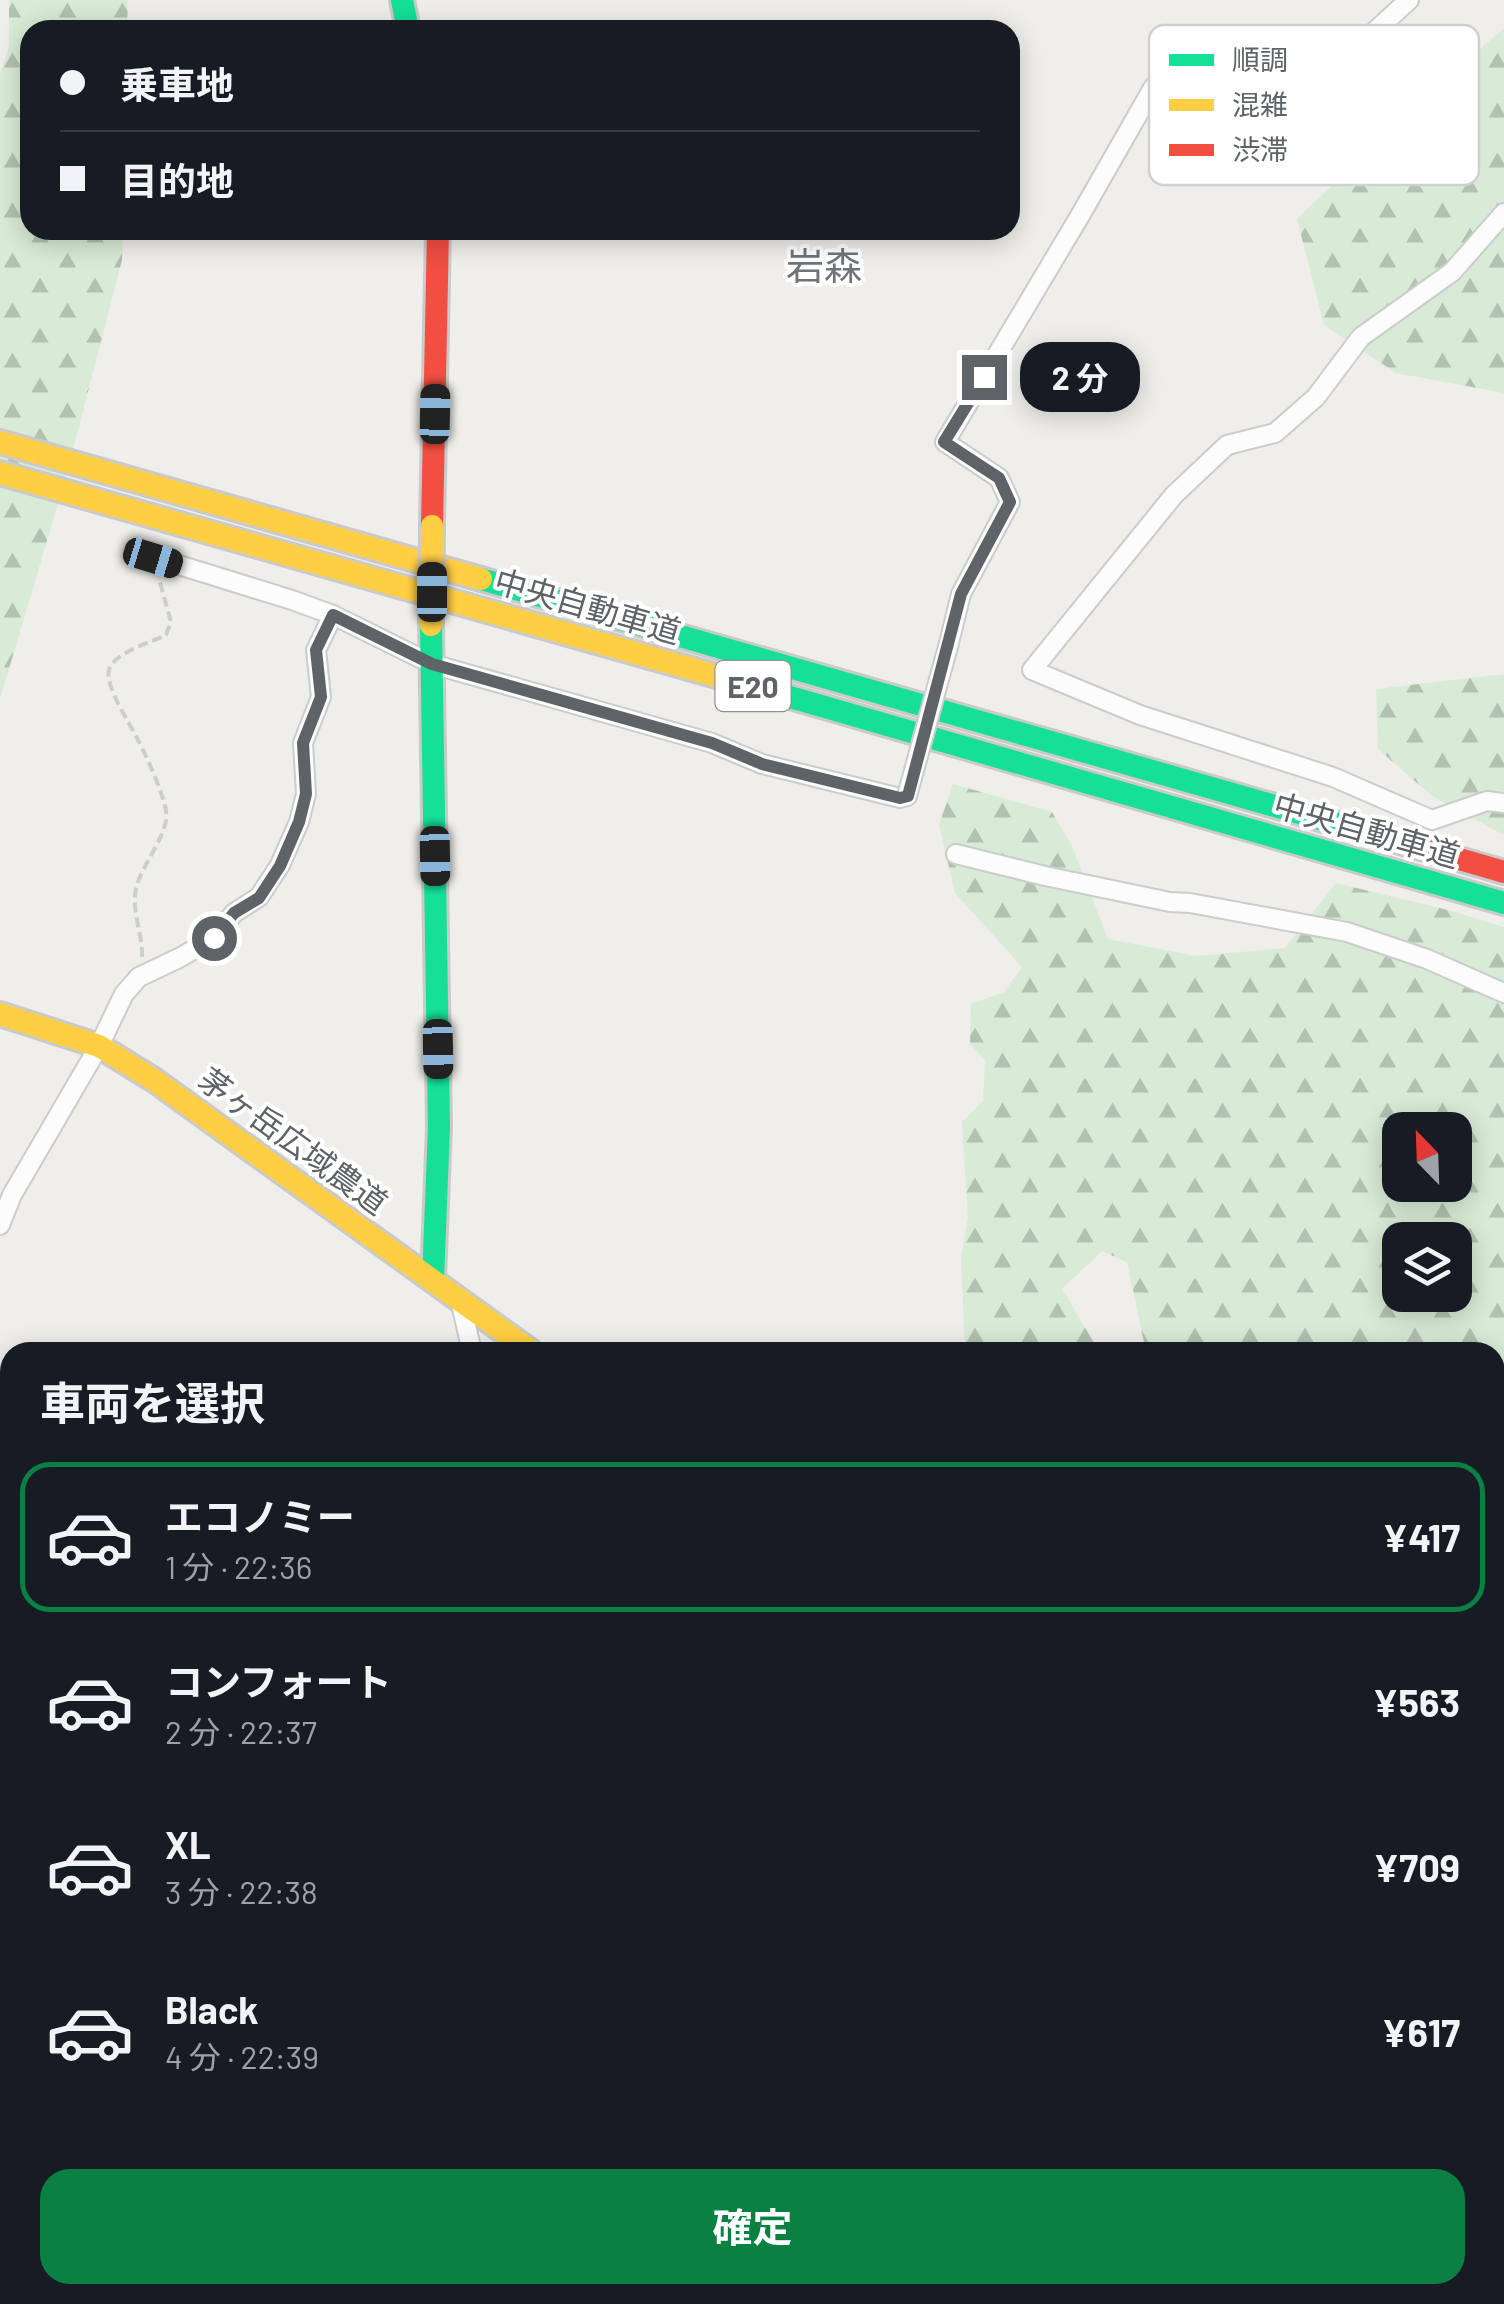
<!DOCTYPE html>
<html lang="ja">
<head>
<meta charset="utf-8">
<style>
	body { margin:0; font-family:Barlow,"Noto Sans JP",sans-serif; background:#242831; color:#f1f3f6; height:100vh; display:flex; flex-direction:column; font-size:38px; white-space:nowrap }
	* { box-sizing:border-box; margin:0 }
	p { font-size:32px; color:#9ea1a6 }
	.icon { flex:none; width:55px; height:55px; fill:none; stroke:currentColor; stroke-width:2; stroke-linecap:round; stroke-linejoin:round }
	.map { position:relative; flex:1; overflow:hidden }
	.side { position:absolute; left:0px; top:1342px; width:1505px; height:962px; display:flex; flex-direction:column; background:#171b24; border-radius:30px 30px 0 0; box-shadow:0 5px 25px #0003 }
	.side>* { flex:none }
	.guide { position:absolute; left:20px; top:20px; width:1000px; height:220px; border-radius:30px; box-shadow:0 5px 25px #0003; display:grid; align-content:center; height:220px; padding:0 40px; background:#171b24 }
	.needle { width:65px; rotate:337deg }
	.fabs { position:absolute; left:1382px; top:1112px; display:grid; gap:20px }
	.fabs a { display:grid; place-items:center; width:90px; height:90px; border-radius:20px; background:#171b24; box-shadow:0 5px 25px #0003; font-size:50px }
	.end { position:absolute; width:45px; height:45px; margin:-22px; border:12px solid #5f6368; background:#fff; box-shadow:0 0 0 5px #fff }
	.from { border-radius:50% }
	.bubble { position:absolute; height:70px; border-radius:30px; background:#171b24; box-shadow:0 5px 25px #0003; font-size:32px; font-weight:700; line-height:70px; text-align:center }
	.car { position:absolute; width:30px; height:60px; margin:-30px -15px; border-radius:12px; box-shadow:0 0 8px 2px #0007; background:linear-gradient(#222 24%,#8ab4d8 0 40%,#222 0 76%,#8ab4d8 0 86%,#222 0) }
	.guide b { display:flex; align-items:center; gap:35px; height:95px; font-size:38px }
	.guide b+b { border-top:2px solid #363941 }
	.guide i { width:25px; height:25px; background:#f1f3f6 }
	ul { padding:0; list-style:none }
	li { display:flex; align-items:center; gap:30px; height:150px; margin:0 20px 15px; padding:0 20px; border:5px solid transparent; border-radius:30px }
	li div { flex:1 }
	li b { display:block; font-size:38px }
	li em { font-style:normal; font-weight:700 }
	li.active { border-color:#0b8043 }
	li>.icon { width:90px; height:90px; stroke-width:1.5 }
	h2 { padding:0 40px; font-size:45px; line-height:120px }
	.button { display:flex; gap:20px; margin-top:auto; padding:20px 40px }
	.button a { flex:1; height:115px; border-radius:30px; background:#0b8043; color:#fff; font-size:40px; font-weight:700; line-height:115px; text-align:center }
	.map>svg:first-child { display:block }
	.forest { fill:url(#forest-firs); fill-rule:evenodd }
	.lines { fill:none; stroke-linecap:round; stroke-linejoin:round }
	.street-casing { stroke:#cbcccc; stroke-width:22 }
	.fast-casing { stroke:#cacacb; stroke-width:28 }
	.slow-casing { stroke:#cacacb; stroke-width:28 }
	.jam-casing { stroke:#cacacb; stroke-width:28 }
	.path { stroke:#cacfcc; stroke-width:4; stroke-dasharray:10 5; stroke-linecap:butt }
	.street { stroke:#fdfcfc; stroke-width:18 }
	.fast { stroke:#16e098; stroke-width:22 }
	.slow { stroke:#ffcf43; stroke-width:22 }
	.jam { stroke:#f24e42; stroke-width:22 }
	.street-bridge-casing { stroke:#cbcccc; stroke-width:22; stroke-linecap:butt }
	.slow-bridge-casing { stroke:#cacacb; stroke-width:28; stroke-linecap:butt }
	.street-bridge { stroke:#fdfcfc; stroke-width:18 }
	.slow-bridge { stroke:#ffcf43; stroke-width:22 }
	.route { stroke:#5f6368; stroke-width:12 }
	.labels { text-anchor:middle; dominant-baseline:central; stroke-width:8; stroke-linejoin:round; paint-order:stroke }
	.shield { fill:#fff; stroke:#8f9295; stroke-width:2.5 }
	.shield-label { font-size:30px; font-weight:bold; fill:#5f6368 }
	.street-label { font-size:32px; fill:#5f6368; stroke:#fff }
	.quarter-label { font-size:38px; fill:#70757a; stroke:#fff }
	.key { fill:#fff; stroke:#cfd0d2; stroke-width:2.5 }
	.key-label { font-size:28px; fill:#5f6368 }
</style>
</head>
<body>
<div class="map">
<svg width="1504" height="2304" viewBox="0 0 1504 2304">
	<defs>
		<pattern id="forest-firs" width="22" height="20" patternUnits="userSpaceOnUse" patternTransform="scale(2.5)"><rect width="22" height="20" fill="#d8ebd6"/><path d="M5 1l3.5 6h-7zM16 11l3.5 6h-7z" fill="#b2c2b1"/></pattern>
	</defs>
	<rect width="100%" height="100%" fill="#efeeea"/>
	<g class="forest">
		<path d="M9,0H128L127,30H30V230H123L122,260L66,477L0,699V75L9,47Z"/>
		<path d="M1504,28V393L1396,373L1324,325L1297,219L1403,117Z"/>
		<path d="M1504,674V835L1432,796L1378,749L1376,689Z"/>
		<path d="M953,784L1052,812L1072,846L1108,939L1196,956L1285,948L1336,883L1452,911L1504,927V1570L1495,1578V1352H1146L1127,1262L1102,1251L1062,1289L1100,1352H965L961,1260L968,1218L962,1122L983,1101L985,1060L970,1044L971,1004L1004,992L1022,967L955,893L939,825ZM1400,1130H1455V1185H1400ZM1400,1240H1455V1295H1400Z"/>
		<path d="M1504,1815V2299L1502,2304H1419L1417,2295H1495V1828L1499,1819Z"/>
		<path d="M0,1860L10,1902V2179L0,2213Z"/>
	</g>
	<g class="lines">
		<defs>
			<g id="street">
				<path d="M1504,213L1452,272L1361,337L1316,397L1275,433L1227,445L1174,495L1032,670L1140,715L1333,777L1432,820L1487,801L1504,803"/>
				<path d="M153,557L292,600L333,615L432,664L712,743L762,764L900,798L907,796"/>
				<path d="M949,643L961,594L1010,502L999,478L945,442L1081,214L1153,88L1174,65L1198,59L1235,87L1274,90L1324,69L1374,32L1409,0"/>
				<path d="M956,854L1045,876L1170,902L1190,903L1347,932L1427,959L1504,993"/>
				<path d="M0,1225L12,1195L99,1046L124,994L139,977L179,958L214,938L234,913L259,897L280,865L299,822L306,794L303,743L321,697L316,650L333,615"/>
				<path d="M460,1299L472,1352"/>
				<path d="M0,1650L10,1679"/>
				<path d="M1495,1719L1504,1715"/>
				<path d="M0,1839L10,1835"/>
				<path d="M0,1928L10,1961"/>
				<path d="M0,2154L10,2152"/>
				<path d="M599,2295L600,2304"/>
				<path d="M785,2295L789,2304"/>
				<path d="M1013,2295L1016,2304"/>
				<path d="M1315,2303L1332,2299L1334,2304"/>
				<path d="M235,2304L236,2295"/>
				<path d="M273,2304L281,2295"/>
				<path d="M641,2304L669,2295"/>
				<path d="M988,2304L992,2295"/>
			</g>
			<g id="fast">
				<path d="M402,0L408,30"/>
				<path d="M481,579L1383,837"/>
				<path d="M431,625L439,1126L433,1280"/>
				<path d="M759,688L1504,903"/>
			</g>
			<g id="slow">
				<path d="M0,442L481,579"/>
				<path d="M0,473L759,688"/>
				<path d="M0,1014L99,1046L154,1080L532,1352"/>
				<path d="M1495,1623L1504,1618"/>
			</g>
			<g id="jam">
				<path d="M432,526L438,230"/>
				<path d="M1383,837L1504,872"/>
			</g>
		</defs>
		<use href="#street" class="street-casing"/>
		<use href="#fast" class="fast-casing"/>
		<use href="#slow" class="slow-casing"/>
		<use href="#jam" class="jam-casing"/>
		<path class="path" d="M142,957C143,935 131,910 136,889C141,865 170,833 166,811C164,795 146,755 138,740C130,723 105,688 109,670C113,653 152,642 166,635L171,622L159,579"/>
		<use href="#street" class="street"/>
		<use href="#fast" class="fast"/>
		<use href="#slow" class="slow"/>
		<use href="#jam" class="jam"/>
		<defs>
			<path id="street-bridge" d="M907,796L949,643"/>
			<path id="slow-bridge" d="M431,625L432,526"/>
		</defs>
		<use href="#street-bridge" class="street-bridge-casing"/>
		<use href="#slow-bridge" class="slow-bridge-casing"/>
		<use href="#street-bridge" class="street-bridge"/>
		<use href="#slow-bridge" class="slow-bridge"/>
	</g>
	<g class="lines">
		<path class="route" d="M214,938L234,913L259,898L280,866L299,822L306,794L303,743L321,697L316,650L333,615L432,664L712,743L762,764L900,798L908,796L961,594L1010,502L999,478L944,442L984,377"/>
	</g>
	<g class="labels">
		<rect class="shield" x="715.5" y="661" width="75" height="50" rx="8"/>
		<g class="shield-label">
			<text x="753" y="686">E20</text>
		</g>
		<g class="street-label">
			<text transform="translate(588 605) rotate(16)">中央自動車道</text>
			<text transform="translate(1367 829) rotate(16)">中央自動車道</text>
			<text transform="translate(294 1140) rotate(36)">茅ヶ岳広域農道</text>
		</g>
		<g class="quarter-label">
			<text x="824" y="265">岩森</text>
		</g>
	</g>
	<rect x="1149" y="25" width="330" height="160" rx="15" class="key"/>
	<rect x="1169" y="54" width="45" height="12" fill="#16e098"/>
	<rect x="1169" y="99" width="45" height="12" fill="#ffcf43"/>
	<rect x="1169" y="144" width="45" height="12" fill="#f24e42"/>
	<g class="key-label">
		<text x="1232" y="70">順調</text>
		<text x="1232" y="115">混雑</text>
		<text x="1232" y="160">渋滞</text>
	</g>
</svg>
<div class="fabs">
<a><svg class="needle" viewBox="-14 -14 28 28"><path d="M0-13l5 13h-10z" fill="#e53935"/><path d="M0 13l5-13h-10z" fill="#9ea1a6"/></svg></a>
<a><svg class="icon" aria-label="layers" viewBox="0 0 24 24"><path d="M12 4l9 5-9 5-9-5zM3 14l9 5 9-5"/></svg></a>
</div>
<i class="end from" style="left:214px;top:938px"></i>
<i class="end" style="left:984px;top:377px"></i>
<div class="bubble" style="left:1020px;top:342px;width:120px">2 分</div>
<i class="car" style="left:435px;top:414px;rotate:1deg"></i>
<i class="car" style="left:153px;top:558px;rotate:107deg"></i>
<i class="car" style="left:432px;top:592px;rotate:0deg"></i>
<i class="car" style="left:435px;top:856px;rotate:179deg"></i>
<i class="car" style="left:438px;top:1049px;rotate:179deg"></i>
<div class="guide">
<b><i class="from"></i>乗車地</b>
<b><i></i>目的地</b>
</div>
<section class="side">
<h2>車両を選択</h2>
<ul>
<li class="active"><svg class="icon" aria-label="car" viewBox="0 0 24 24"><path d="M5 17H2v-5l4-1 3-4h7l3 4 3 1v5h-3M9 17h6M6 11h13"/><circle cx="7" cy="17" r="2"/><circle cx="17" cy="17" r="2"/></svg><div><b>エコノミー</b><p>1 分 · 22:36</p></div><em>¥417</em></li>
<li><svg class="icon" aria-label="car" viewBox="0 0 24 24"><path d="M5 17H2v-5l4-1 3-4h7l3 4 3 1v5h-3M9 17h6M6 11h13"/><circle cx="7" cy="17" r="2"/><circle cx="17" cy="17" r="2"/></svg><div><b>コンフォート</b><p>2 分 · 22:37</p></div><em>¥563</em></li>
<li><svg class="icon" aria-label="car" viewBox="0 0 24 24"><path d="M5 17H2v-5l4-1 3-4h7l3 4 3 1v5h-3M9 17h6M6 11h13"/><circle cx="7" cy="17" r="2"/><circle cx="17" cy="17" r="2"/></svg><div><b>XL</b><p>3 分 · 22:38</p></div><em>¥709</em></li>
<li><svg class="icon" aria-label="car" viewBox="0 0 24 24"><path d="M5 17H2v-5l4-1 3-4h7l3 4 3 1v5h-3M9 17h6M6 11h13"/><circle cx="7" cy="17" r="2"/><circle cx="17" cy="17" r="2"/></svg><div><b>Black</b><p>4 分 · 22:39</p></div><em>¥617</em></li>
</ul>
<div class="button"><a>確定</a></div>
</section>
</div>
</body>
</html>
